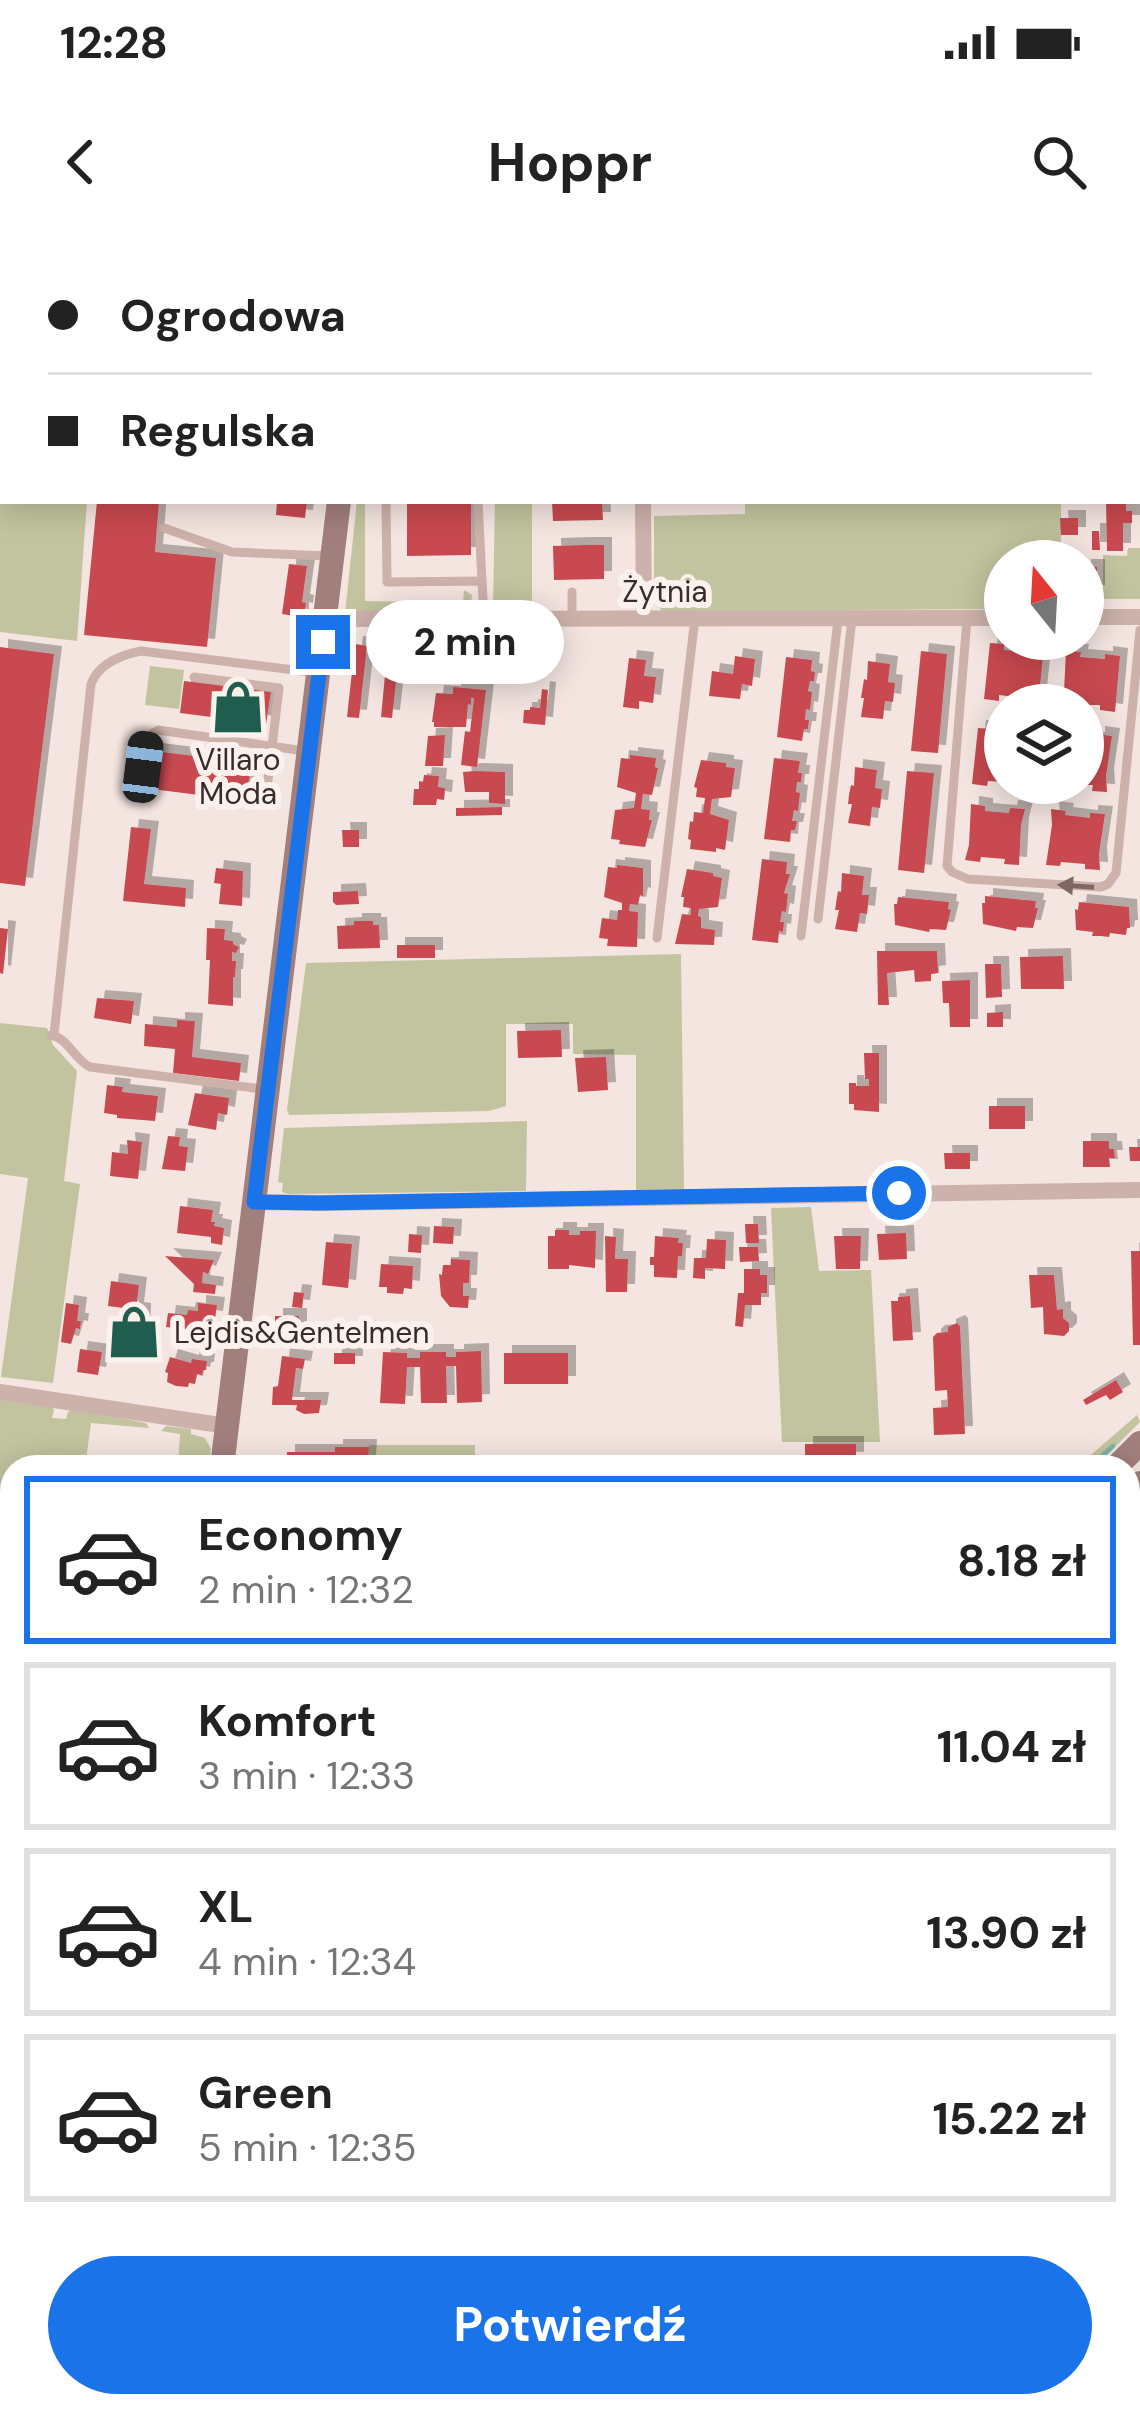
<!DOCTYPE html>
<html lang="pl">
<head>
<meta charset="utf-8">
<style>
	body { margin:0; font-family:"DM Sans",sans-serif; background:#f2f2f2; color:#222; height:100vh; display:flex; flex-direction:column; font-size:45px; white-space:nowrap }
	* { box-sizing:border-box; margin:0 }
	p { font-size:39px; color:#767676 }
	.icon { flex:none; width:66px; height:66px; fill:none; stroke:currentColor; stroke-width:2; stroke-linecap:round; stroke-linejoin:round }
	.map { position:relative; flex:1; overflow:hidden }
	.sheet { position:absolute; left:0px; top:1215px; width:1140px; height:963px; display:flex; flex-direction:column; background:#fff; border-radius:36px 36px 0 0; box-shadow:0 6px 30px #0003 }
	.sheet>* { flex:none }
	.hud { position:absolute; left:0px; top:0px; width:1140px; height:264px; box-shadow:0 6px 30px #0003; display:grid; align-content:center; height:264px; padding:0 48px; background:#fff }
	.needle { width:78px; rotate:342deg }
	.controls { position:absolute; left:984px; top:300px; display:grid; gap:24px }
	.controls a { display:grid; place-items:center; width:120px; height:120px; border-radius:50%; background:#fff; box-shadow:0 6px 30px #0003; font-size:60px }
	.end { position:absolute; width:54px; height:54px; margin:-27px; border:15px solid #1a73e8; background:#fff; box-shadow:0 0 0 6px #fff }
	.from { border-radius:50% }
	.bubble { position:absolute; height:84px; border-radius:42px; background:#fff; box-shadow:0 6px 30px #0003; font-size:39px; font-weight:700; line-height:84px; text-align:center }
	.car { position:absolute; width:36px; height:72px; margin:-36px -18px; border-radius:15px; box-shadow:0 0 9px 3px #0007; background:linear-gradient(#222 24%,#8ab4d8 0 40%,#222 0 76%,#8ab4d8 0 86%,#222 0) }
	.hud b { display:flex; align-items:center; gap:42px; height:114px; font-size:45px }
	.hud b+b { border-top:3px solid #e0e0e0 }
	.hud i { width:30px; height:30px; background:#222 }
	ul { padding:21px 0 0; list-style:none }
	li { display:flex; align-items:center; gap:36px; height:168px; margin:0 24px 18px; padding:0 24px; border:6px solid #e0e0e0; border-radius:0px }
	li div { flex:1 }
	li b { display:block; font-size:45px }
	li em { font-style:normal; font-weight:700 }
	li.on { border-color:#1a73e8 }
	li>.icon { width:108px; height:108px; stroke-width:1.5 }
	.button { display:flex; gap:24px; margin-top:auto; padding:24px 48px }
	.button a { flex:1; height:138px; border-radius:72px; background:#1a73e8; color:#fff; font-size:48px; font-weight:700; line-height:138px; text-align:center }
	.status { display:flex; justify-content:space-between; align-items:center; height:84px; padding:0 60px; background:#fff; direction:ltr }
	.status svg { height:33px; fill:currentColor }
	header { display:flex; justify-content:space-between; align-items:center; height:156px; padding:0 48px; background:#fff; font-size:54px; font-weight:700 }
	.map>svg:first-child { display:block }
	.green { fill:#c2c49f }
	.lines { fill:none; stroke-linecap:round; stroke-linejoin:round }
	.stream { stroke:#7eb2a5; stroke-width:4.5 }
	.building { fill:#c84a50; filter:url(#shadow) }
	.lane { stroke:#cdb1ab; stroke-width:9 }
	.street { stroke:#cdb1ab; stroke-width:16 }
	.secondary { stroke:#a17f7d; stroke-width:24 }
	.oneway { fill:#7c6765 }
	.route { stroke:#1a73e8; stroke-width:15 }
	.labels { text-anchor:middle; dominant-baseline:central; stroke-width:12; stroke-linejoin:round; paint-order:stroke }
	.street-label { font-size:30px; fill:#3a2b2b; stroke:#fbf1ed }
	.poi-label { font-size:30px; fill:#3a2b2b; stroke:#fbf1ed }
</style>
</head>
<body>
<div class="status"><b>12:28</b><svg viewBox="0 0 49 12"><path d="M0 12V9h3v3zM5 12V6h3v6zM10 12V3h3v9zM15 12V0h3v12zM26 1h20v11H26zM47 4h2v5h-2z"/></svg></div>
<header><svg class="icon" aria-label="back" viewBox="0 0 24 24"><path d="M15 5l-7 7 7 7"/></svg>Hoppr<svg class="icon" aria-label="search" viewBox="0 0 24 24"><circle cx="10" cy="10" r="6"/><path d="M15 15l6 6"/></svg></header>
<div class="map">
<svg width="1140" height="2177" viewBox="0 0 1140 2177">
	<defs>
		<filter id="shadow"><feDropShadow dx="8" dy="-8" stdDeviation="0" flood-color="#0004"/></filter>
	</defs>
	<rect width="100%" height="100%" fill="#f4e5e0"/>
	<g class="green">
		<rect x="840" y="0" width="255" height="3"/>
		<path d="M0,248H3V261H87L77,401L0,392Z"/>
		<path d="M357,261H365V361L463,363L464,350L472,355L471,366L459,370L458,374L345,373Z"/>
		<path d="M495,261H532V366H508L507,370L499,369L493,366Z"/>
		<path d="M745,261H1061V321H1005V369L662,371L654,361V276L745,274Z"/>
		<path d="M1128,308H1140V359H1103V315L1127,316Z"/>
		<path d="M150,426L184,430L179,469L145,465Z"/>
		<path d="M681,714L684,949L636,950V815L573,814V784H506V866L489,871L289,875L287,870L306,723Z"/>
		<path d="M0,783L47,788L53,805L77,831L64,941L80,944L53,1143L1,1137L28,938L0,934Z"/>
		<path d="M527,881L526,951L288,954L282,952L283,943L278,942L284,888Z"/>
		<path d="M811,967L819,1031L871,1030L880,1202H782L771,968Z"/>
		<path d="M0,1159L51,1165L54,1170L52,1178L66,1179L68,1172L72,1169L146,1183L149,1188L91,1183L85,1227H12V1336L0,1335Z"/>
		<path d="M1137,1175L1140,1182L1095,1227H1077Z"/>
		<path d="M166,1186L191,1189V1194L205,1198L211,1209L209,1227L178,1225L180,1194L161,1191Z"/>
		<path d="M369,1205H475V1227H368Z"/>
		<path d="M1128,1297L1140,1298V1339L1128,1352Z"/>
		<path d="M1140,1484V2177H1019L1020,2166H1128V1497Z"/>
	</g>
	<g class="lines">
		<g class="stream">
			<path d="M1090,1227L1113,1206"/>
			<path d="M1128,1596L1140,1594"/>
			<path d="M0,2175L12,2169"/>
		</g>
	</g>
	<g class="building">
		<path d="M97,261H159L155,312L216,318L207,407L84,395Z"/>
		<path d="M277,261H307L305,278L276,275Z"/>
		<path d="M407,261H471V315L407,316Z"/>
		<path d="M552,261H602L603,280L553,281Z"/>
		<path d="M1106,261H1126V271H1132V283H1123V311H1107Z"/>
		<path d="M1060,278H1078V295H1061Z"/>
		<path d="M1092,291H1099L1100,310H1092Z"/>
		<path d="M585,305H604V339L554,340L553,306Z"/>
		<path d="M289,324L307,326L302,362L306,363L305,371L301,370V377L282,374Z"/>
		<path d="M1083,327H1097V353L1083,352Z"/>
		<path d="M990,403L1004,404V410L1028,412L1029,407L1044,408L1038,464L1023,463L1024,458L999,455V461L984,459Z"/>
		<path d="M355,404L367,406L359,478L347,477Z"/>
		<path d="M388,404L400,406L392,478L381,477Z"/>
		<path d="M0,407L54,414L25,646L0,643Z"/>
		<path d="M921,411L947,414L938,513L911,511Z"/>
		<path d="M1066,411L1081,412L1080,417L1105,419V414L1120,416L1115,472L1100,470V465H1061L1064,451Z"/>
		<path d="M735,416L755,419L752,446L742,444L740,459L709,456L712,431L733,434Z"/>
		<path d="M786,417L812,420L811,431L815,432L814,441H810L808,451L812,452L810,470L806,469L805,480H809L808,489H804L802,501L777,497Z"/>
		<path d="M629,418L646,420L644,436L656,437L653,463L639,461V469L623,467Z"/>
		<path d="M868,421L890,424L888,442L895,443L893,462L885,461L883,479L861,477L864,458H861L864,439L867,440Z"/>
		<path d="M184,441L271,452L266,484L180,473Z"/>
		<path d="M453,447L486,450L477,527L461,525L465,491L470,492L474,458H471V465L468,464L466,487H434V482H432L436,453L453,454Z"/>
		<path d="M542,449L548,450L545,485L523,483L524,470H530V467L540,468Z"/>
		<path d="M978,488L993,489L992,495L1005,496V542L988,541L987,546L972,544Z"/>
		<path d="M1097,494L1112,496L1106,536L1107,552L1092,551L1093,545H1083V498L1097,500Z"/>
		<path d="M445,495L443,526H425L428,496Z"/>
		<path d="M154,511L251,523L246,561L136,547L139,526L152,528Z"/>
		<path d="M630,515L656,518L655,527L658,528L652,555L643,554L641,569L650,570L649,580H652L645,607L619,604L620,600L611,599L615,570L634,568L636,553L617,547L621,518L630,519Z"/>
		<path d="M774,518L800,521L798,533H802L801,542H797L796,552L800,553L798,571L794,570L792,581H797L795,590H791L790,602L764,599Z"/>
		<path d="M701,520L726,523V527L735,528L731,557L712,559L710,574L729,580L725,610L716,608V612L690,609L691,600L688,599L690,581L693,582L694,572L703,573L705,558L696,557L697,548L694,547Z"/>
		<path d="M855,527L877,530L875,548L882,549L880,568L872,567L870,586L848,583L852,564H848L849,555L851,545L854,546Z"/>
		<path d="M475,531L505,532V564L489,563V552H465L463,532Z"/>
		<path d="M907,531L934,533L924,633L898,630Z"/>
		<path d="M424,535L439,536L438,547L445,548L444,560L437,559L436,565H413L414,549H419V541L423,542Z"/>
		<path d="M971,564L985,566V571L1009,573L1010,568L1025,569L1021,585L1019,625L1004,624L1005,619L981,617L980,622L965,620L969,605Z"/>
		<path d="M502,567V575L456,576V568Z"/>
		<path d="M1051,569L1066,571L1065,575L1090,578V573L1105,574L1099,614L1100,630L1085,629V624L1061,622L1060,626L1046,625L1052,585Z"/>
		<path d="M131,587L151,589L144,644L186,648L185,667L123,661Z"/>
		<path d="M342,590H359V607H343Z"/>
		<path d="M762,619L787,622L786,634H790L784,653L788,654L786,672L782,671L780,682H784L783,692L779,691L778,703L752,700Z"/>
		<path d="M617,625L643,628V656L640,655L638,665L630,664L629,671L638,672L637,707L607,706L608,699L599,698L602,678L617,680L618,670H622V663L604,657L608,627L617,628Z"/>
		<path d="M216,628L243,631L242,666L219,664L221,644L214,643Z"/>
		<path d="M687,629L713,633V636L722,638L718,667L699,669L698,676L701,677V688L715,690L714,705L675,704L682,674L691,675V668L683,667L684,657H681Z"/>
		<path d="M842,633L864,636L862,655H869L867,674L860,673L857,692L835,689L839,670H835L838,651L841,652Z"/>
		<path d="M358,651L359,664L336,665L333,662V652Z"/>
		<path d="M985,656L1036,661L1035,668H1038L1033,688L1017,687L1016,691L983,684L982,663H985Z"/>
		<path d="M898,657L949,662L948,669L951,670L946,690L930,689L929,692L895,685L894,664H897Z"/>
		<path d="M1079,662L1129,667L1130,688H1127L1126,695L1110,693L1109,697L1101,696H1092L1093,692L1076,690L1075,669L1078,670Z"/>
		<path d="M354,681H373V685H379L380,708L338,709L337,686L354,685Z"/>
		<path d="M0,688L8,689L3,734L0,733Z"/>
		<path d="M207,688L225,689L224,700L233,701V704L239,707L236,713L232,712V721H236L235,737H233V766L208,764L210,720H206Z"/>
		<rect x="397" y="705" width="38" height="13"/>
		<path d="M877,711H937L938,733L931,734V741L915,742L914,730L887,733L889,765H878Z"/>
		<path d="M1063,716L1064,749H1021L1020,717Z"/>
		<path d="M985,724H1001L1002,757L986,758Z"/>
		<path d="M970,740V787H950L949,763H943L942,741Z"/>
		<path d="M97,758L134,761L131,784L94,778Z"/>
		<path d="M1003,772V787H987V773Z"/>
		<path d="M177,780L195,781L192,817L241,823L239,841L173,833L175,809L144,806L145,784L177,787Z"/>
		<path d="M561,790L562,817L518,818L517,791Z"/>
		<path d="M864,813H879V872L854,870V864H849V843H856V846H869V839H865Z"/>
		<path d="M606,817L608,850L578,852L575,818Z"/>
		<path d="M107,845L123,847L122,852L158,856L155,881L117,878V875L104,873Z"/>
		<path d="M195,853L229,858L227,875L218,873L216,890L188,885Z"/>
		<rect x="989" y="866" width="36" height="23"/>
		<path d="M168,896L180,897L179,906L188,907L185,931L162,929Z"/>
		<path d="M127,900L142,902L138,939L110,936L112,912L128,914Z"/>
		<path d="M1083,901H1109V909H1114L1115,918H1109L1110,927H1083Z"/>
		<path d="M1129,907H1140V921H1130Z"/>
		<path d="M944,913H970V929H945Z"/>
		<path d="M180,966L213,970L211,982H215L214,986L224,988L222,1005L211,1003V997L177,993Z"/>
		<path d="M745,984H758L759,1003H746Z"/>
		<path d="M434,986L454,987L453,1004L433,1003Z"/>
		<path d="M555,990H569V995H580V991H596L595,1028L569,1025V1029H548V996H555Z"/>
		<path d="M906,993L907,1019L879,1020L877,994Z"/>
		<path d="M409,994L422,995L421,1013L408,1012Z"/>
		<path d="M605,996L616,997L615,1019H628L627,1052H606Z"/>
		<path d="M655,996L679,998L678,1003H683L682,1016H678L677,1038L654,1037V1025H650V1017H654Z"/>
		<path d="M834,996H861L860,1029H836Z"/>
		<path d="M707,999L726,1000L725,1029L705,1028V1039L693,1038L694,1018H706Z"/>
		<path d="M326,1002L352,1004L348,1048L322,1045Z"/>
		<path d="M739,1007H758L759,1021L740,1022Z"/>
		<path d="M1131,1011H1140V1105H1133Z"/>
		<path d="M165,1016L214,1020L208,1034L203,1032L202,1043L216,1045L215,1054L193,1052L194,1044Z"/>
		<path d="M451,1019L470,1020L469,1043H463V1056H469L468,1068L450,1067L441,1056L439,1034L442,1035L443,1025H451Z"/>
		<path d="M381,1024L413,1026L412,1049L404,1048L403,1054L387,1053V1047H379Z"/>
		<path d="M744,1029H760V1035H767V1053H761V1065H745L743,1087L735,1086L738,1053H744Z"/>
		<path d="M1029,1035H1054L1057,1070L1063,1069V1078L1069,1083V1091L1064,1096L1044,1094L1043,1067L1031,1068Z"/>
		<path d="M111,1041L139,1045L136,1070L143,1071L142,1103L125,1101L131,1069L108,1066Z"/>
		<path d="M294,1052L304,1053L302,1068L292,1067Z"/>
		<path d="M910,1056L913,1100L893,1101L891,1061H898V1057Z"/>
		<path d="M66,1063L79,1065L77,1081H81L80,1089L76,1088L71,1104L61,1102Z"/>
		<path d="M198,1063L217,1065L215,1079L207,1078L202,1103L186,1098L187,1089L166,1087L168,1073L187,1075L188,1070L198,1071Z"/>
		<path d="M275,1076H299V1093L275,1092Z"/>
		<path d="M957,1083L960,1086L965,1194L934,1195L933,1168L948,1167L947,1150L935,1151L933,1097L937,1093L948,1092V1087Z"/>
		<path d="M80,1109L102,1112L98,1135L77,1132Z"/>
		<path d="M481,1111L482,1162L457,1163L456,1126H446L447,1163H421L420,1127H407L405,1164L380,1163L383,1112L407,1113V1118H420V1112H446V1117H456V1112Z"/>
		<rect x="334" y="1113" width="21" height="11"/>
		<rect x="504" y="1113" width="64" height="31"/>
		<path d="M282,1116L305,1119L303,1129L296,1128L292,1160H321L319,1173L304,1174L296,1170L297,1165H272L273,1147L278,1146Z"/>
		<path d="M170,1117L191,1123L192,1119L207,1121L206,1130H203L202,1135L197,1134L195,1144L189,1143L188,1147L176,1146L167,1142L168,1133L165,1132Z"/>
		<path d="M1116,1140L1123,1152L1110,1160L1106,1155L1086,1165L1083,1160Z"/>
		<path d="M805,1204H856V1220L805,1219Z"/>
		<path d="M335,1207H369L368,1223L287,1226V1212H335Z"/>
		<path d="M1140,1341V1411L1128,1399V1354Z"/>
		<path d="M0,1479L5,1480L4,1489L12,1490V1522L0,1521Z"/>
		<path d="M0,1658L8,1659L2,1688H0Z"/>
		<path d="M0,1694H12V1729L2,1728Z"/>
		<path d="M0,1748L12,1749V1863L2,1867L0,1865Z"/>
		<path d="M9,1974H12L11,2112L0,2111V2071Z"/>
		<path d="M227,2166H265L264,2177H226Z"/>
	</g>
	<g class="lines">
		<g class="lane">
			<path d="M386,261L387,342L482,341L484,378"/>
			<path d="M478,261L482,341"/>
			<path d="M164,288L232,312L328,316"/>
			<path d="M572,352V378"/>
			<path d="M967,379L947,626L952,632L968,639L1101,647L1108,644L1116,633L1140,390"/>
			<path d="M194,437L279,448L266,557"/>
			<path d="M143,527L147,497L158,490L305,511"/>
			<path d="M818,679L852,379"/>
			<path d="M801,696L838,380"/>
			<path d="M657,698L695,378"/>
			<path d="M51,795C68,798 74,819 90,827L262,849"/>
			<path d="M54,795L91,444C99,423 121,415 141,411L318,433"/>
		</g>
		<g class="street">
			<path d="M637,0V3"/>
			<path d="M643,261L644,378"/>
			<path d="M1083,377H1140"/>
			<path d="M326,379L1005,378"/>
			<path d="M254,962L320,963L1140,950"/>
			<path d="M0,1152L227,1186"/>
			<path d="M1128,1287L1140,1288"/>
			<path d="M0,1569H12"/>
			<path d="M0,1958L12,1950"/>
		</g>
		<g class="secondary">
			<path d="M143,3L151,0"/>
			<path d="M368,3L369,0"/>
			<path d="M0,55L3,54"/>
			<path d="M222,1227L339,261"/>
			<path d="M1116,1227L1140,1203"/>
			<path d="M1128,1255L1140,1243"/>
			<path d="M40,2177L58,2166"/>
			<path d="M90,2177L109,2166"/>
			<path d="M127,2177L128,2166"/>
		</g>
	</g>
	<defs><path id="oneway-solid" d="M-6-.8H1V-3.2L6.5 0L1 3.2V.8H-6Z" transform="scale(3)"/></defs>
	<use class="oneway" href="#oneway-solid" transform="translate(1076 646) rotate(-176)"/>
	<g class="lines">
		<path class="route" d="M323,402L254,962L320,963L899,953"/>
	</g>
	<defs>
		<symbol id="shop-bare" viewBox="-9 -9 18 18"><path d="M-5-2.5h2.3a2.7 3.5 0 0 1 5.4 0H5L5.5 6h-11ZM-1.5-2.5h3a1.5 2.3 0 0 0-3 0Z" fill="#1f5d4f" stroke="#fbf1ed" stroke-width="2.5" paint-order="stroke"/></symbol>
	</defs>
	<g fill-rule="evenodd">
		<use href="#shop-bare" x="200" y="429" width="76" height="76"/>
		<use href="#shop-bare" x="96" y="1054" width="76" height="76"/>
	</g>
	<g class="labels">
		<g class="street-label">
			<text x="665" y="351">Żytnia</text>
		</g>
		<g class="poi-label">
			<text x="238" y="519">Villaro<tspan x="238" dy="34">Moda</tspan></text>
			<text x="174" y="1092" text-anchor="start">Lejdis&amp;Gentelmen</text>
		</g>
	</g>
</svg>
<div class="controls">
<a><svg class="needle" viewBox="-14 -14 28 28"><path d="M0-13l5 13h-10z" fill="#e53935"/><path d="M0 13l5-13h-10z" fill="#767676"/></svg></a>
<a><svg class="icon" aria-label="layers" viewBox="0 0 24 24"><path d="M12 4l9 5-9 5-9-5zM3 14l9 5 9-5"/></svg></a>
</div>
<i class="end from" style="left:899px;top:953px"></i>
<i class="end" style="left:323px;top:402px"></i>
<div class="bubble" style="left:366px;top:360px;width:198px">2 min</div>
<i class="car" style="left:143px;top:527px;rotate:7deg"></i>
<div class="hud">
<b><i class="from"></i>Ogrodowa</b>
<b><i></i>Regulska</b>
</div>
<section class="sheet">
<ul>
<li class="on"><svg class="icon" aria-label="car" viewBox="0 0 24 24"><path d="M5 17H2v-5l4-1 3-4h7l3 4 3 1v5h-3M9 17h6M6 11h13"/><circle cx="7" cy="17" r="2"/><circle cx="17" cy="17" r="2"/></svg><div><b>Economy</b><p>2 min · 12:32</p></div><em>8.18 zł</em></li>
<li><svg class="icon" aria-label="car" viewBox="0 0 24 24"><path d="M5 17H2v-5l4-1 3-4h7l3 4 3 1v5h-3M9 17h6M6 11h13"/><circle cx="7" cy="17" r="2"/><circle cx="17" cy="17" r="2"/></svg><div><b>Komfort</b><p>3 min · 12:33</p></div><em>11.04 zł</em></li>
<li><svg class="icon" aria-label="car" viewBox="0 0 24 24"><path d="M5 17H2v-5l4-1 3-4h7l3 4 3 1v5h-3M9 17h6M6 11h13"/><circle cx="7" cy="17" r="2"/><circle cx="17" cy="17" r="2"/></svg><div><b>XL</b><p>4 min · 12:34</p></div><em>13.90 zł</em></li>
<li><svg class="icon" aria-label="car" viewBox="0 0 24 24"><path d="M5 17H2v-5l4-1 3-4h7l3 4 3 1v5h-3M9 17h6M6 11h13"/><circle cx="7" cy="17" r="2"/><circle cx="17" cy="17" r="2"/></svg><div><b>Green</b><p>5 min · 12:35</p></div><em>15.22 zł</em></li>
</ul>
<div class="button"><a>Potwierdź</a></div>
</section>
</div>
</body>
</html>
